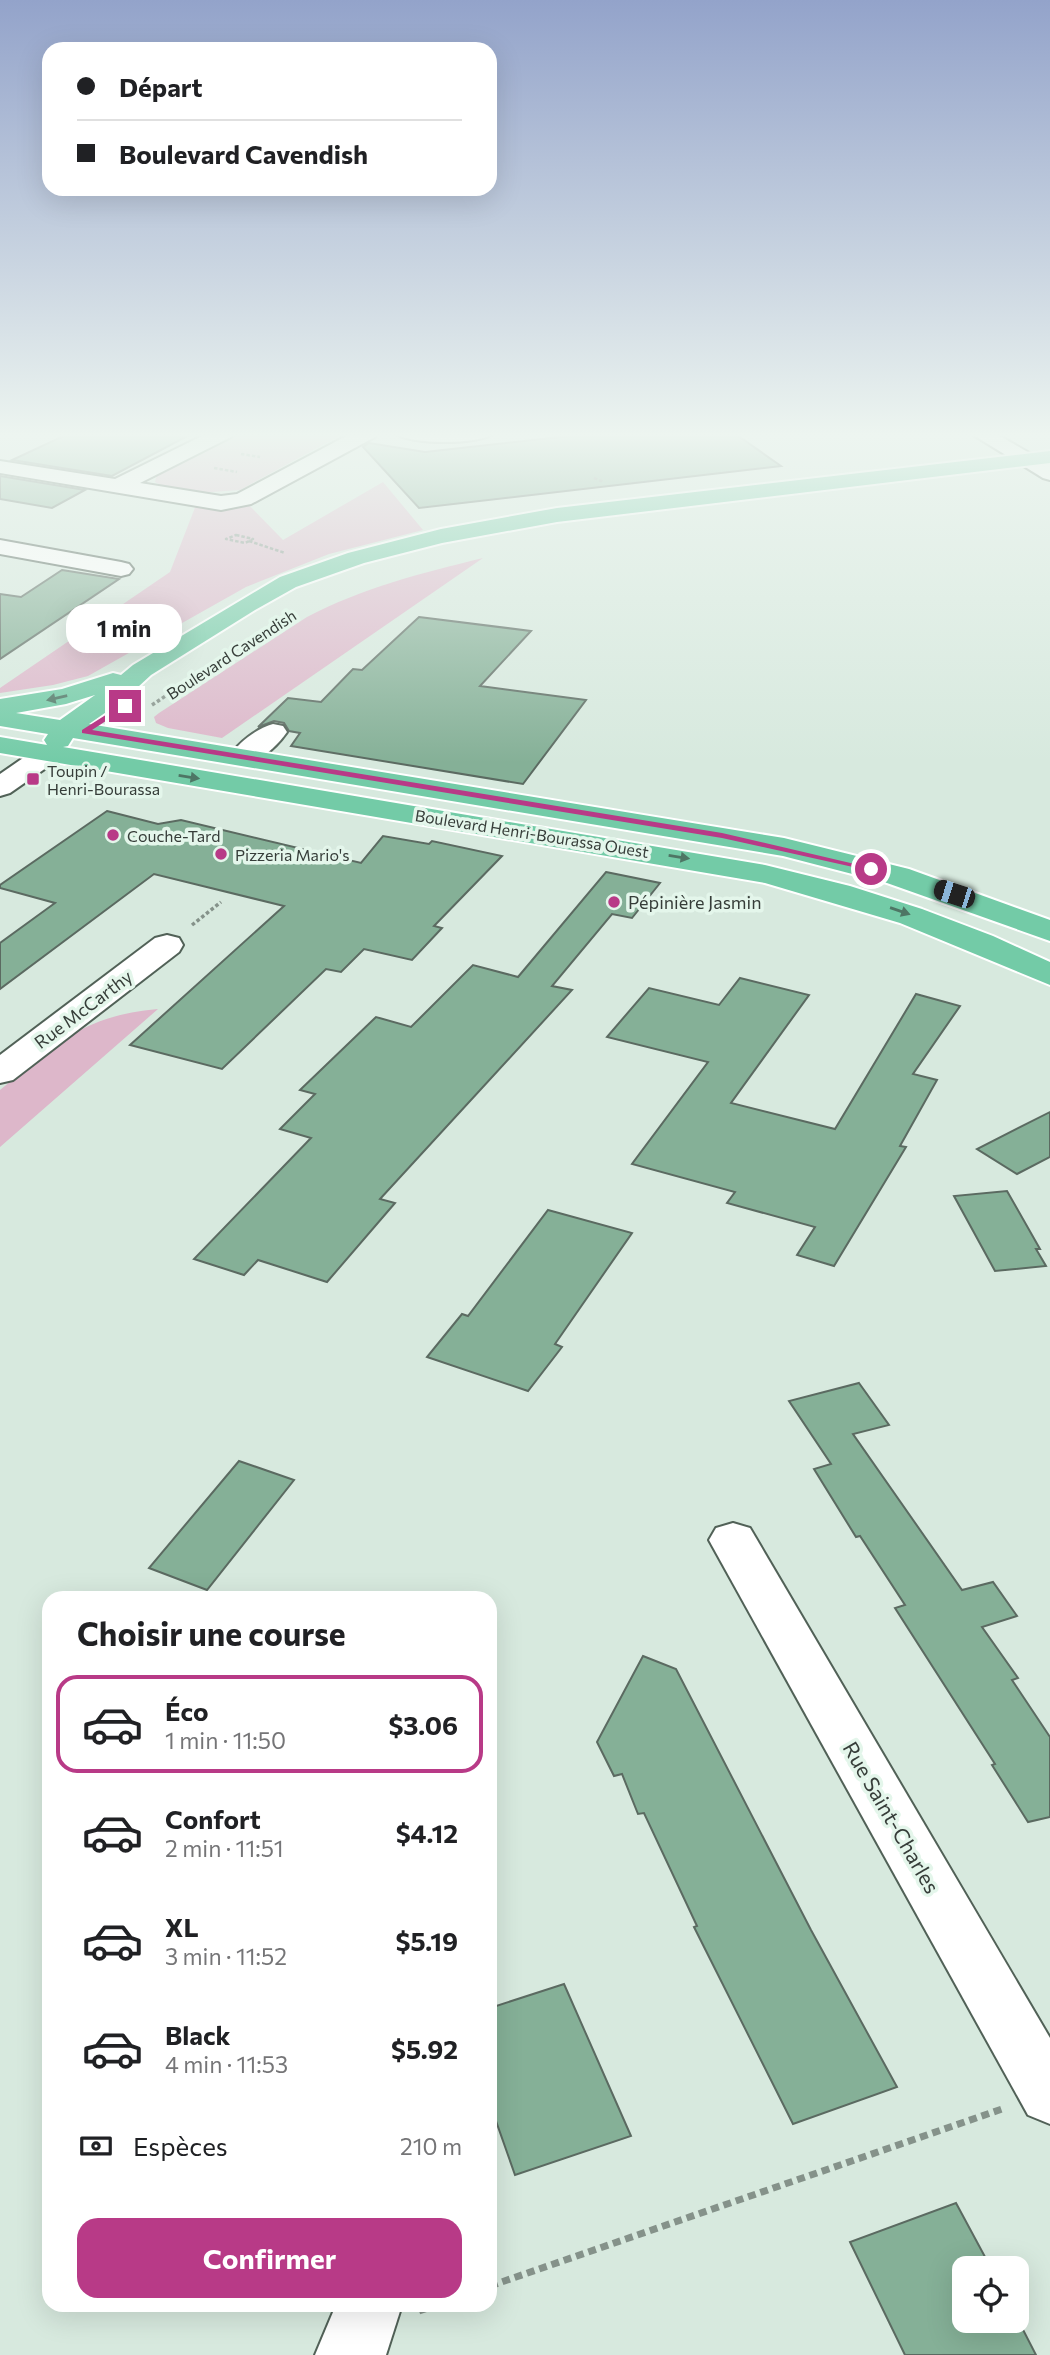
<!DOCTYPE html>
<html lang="fr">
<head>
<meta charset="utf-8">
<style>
	body { margin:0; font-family:Commissioner,sans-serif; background:#f2f2f2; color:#202124; height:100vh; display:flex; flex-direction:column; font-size:26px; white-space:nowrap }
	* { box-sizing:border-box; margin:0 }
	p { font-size:23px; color:#757577 }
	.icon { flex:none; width:38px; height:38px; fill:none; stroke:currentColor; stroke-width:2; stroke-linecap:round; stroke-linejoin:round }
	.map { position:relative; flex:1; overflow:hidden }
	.details { position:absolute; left:42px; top:1591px; width:455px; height:721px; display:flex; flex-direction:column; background:#fff; border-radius:21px; box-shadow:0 7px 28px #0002 }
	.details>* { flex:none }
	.banner { position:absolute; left:42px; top:42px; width:455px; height:154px; border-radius:21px; box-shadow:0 7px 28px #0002; display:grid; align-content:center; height:154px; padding:0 35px; background:#fff }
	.tools { position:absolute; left:952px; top:2256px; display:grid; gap:14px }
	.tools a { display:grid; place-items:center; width:77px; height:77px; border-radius:14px; background:#fff; box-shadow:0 7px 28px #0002; font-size:35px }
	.end { position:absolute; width:32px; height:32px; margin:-16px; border:9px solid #b83a87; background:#fff; box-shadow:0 0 0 4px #fff }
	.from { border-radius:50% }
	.bubble { position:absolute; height:49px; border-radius:21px; background:#fff; box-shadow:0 7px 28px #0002; font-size:23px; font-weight:700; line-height:49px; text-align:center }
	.car { position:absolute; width:21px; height:42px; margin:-21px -10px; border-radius:9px; box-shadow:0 0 5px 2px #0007; background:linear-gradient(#222 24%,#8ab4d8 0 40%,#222 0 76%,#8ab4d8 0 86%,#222 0) }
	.banner b { display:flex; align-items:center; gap:24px; height:66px; font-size:26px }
	.banner b+b { border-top:2px solid #e0e0e0 }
	.banner i { width:18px; height:18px; background:#202124 }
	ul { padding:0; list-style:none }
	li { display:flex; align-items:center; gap:21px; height:98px; margin:0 14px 10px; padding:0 21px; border:4px solid transparent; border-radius:21px }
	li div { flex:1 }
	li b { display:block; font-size:26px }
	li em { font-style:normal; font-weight:700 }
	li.on { border-color:#b83a87 }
	li>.icon { width:63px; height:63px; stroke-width:1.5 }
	h2 { padding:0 35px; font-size:32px; line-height:84px }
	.pay { display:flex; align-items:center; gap:18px; height:77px; padding:0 35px; font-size:26px }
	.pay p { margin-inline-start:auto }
	.primary-button { display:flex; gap:14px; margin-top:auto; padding:14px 35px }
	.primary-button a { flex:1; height:80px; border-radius:21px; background:#b83a87; color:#fff; font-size:28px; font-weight:700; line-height:80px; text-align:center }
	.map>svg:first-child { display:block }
	.green { fill:#ddb7ca }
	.building { fill:#85b097; stroke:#5b6a61; stroke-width:2 }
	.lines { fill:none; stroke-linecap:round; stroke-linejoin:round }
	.minor-casing { stroke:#516157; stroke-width:4 }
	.major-casing { stroke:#fff; stroke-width:4 }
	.path-far2 { stroke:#85928a; stroke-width:2.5; stroke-dasharray:3.5 2; stroke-linecap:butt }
	.path-far1 { stroke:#85928a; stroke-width:3.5; stroke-dasharray:3.5 2.5; stroke-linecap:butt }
	.path { stroke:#85928a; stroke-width:7; stroke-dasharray:8 5; stroke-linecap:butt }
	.minor { fill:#fff; fill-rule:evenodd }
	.major { fill:#73cba7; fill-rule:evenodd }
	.oneway { fill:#4e7665 }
	.route { fill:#b83a87 }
	.poi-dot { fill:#b83a87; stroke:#e4f6eb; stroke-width:2.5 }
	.labels { text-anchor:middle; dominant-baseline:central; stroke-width:7; stroke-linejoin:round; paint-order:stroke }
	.far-street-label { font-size:16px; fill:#363d39; stroke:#e4f6eb }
	.far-poi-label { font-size:16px; fill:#363d39; stroke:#e4f6eb; text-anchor:start }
	.poi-label { font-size:18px; fill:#363d39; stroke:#e4f6eb; text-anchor:start }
	.street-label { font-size:18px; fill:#363d39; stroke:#e4f6eb }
	.near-street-label { font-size:21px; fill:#363d39; stroke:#e4f6eb }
</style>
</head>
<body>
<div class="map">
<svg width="1050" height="2355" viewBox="0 0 1050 2355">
	<rect width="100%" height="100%" fill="#d7e9de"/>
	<g class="green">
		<path d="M235,433H338L337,437L240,490L197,493L165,487L155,482L157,474Z"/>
		<path d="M383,482L423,530L329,554L246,587L88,676L53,685L0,693V688L170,572L196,505L246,502L283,540Z"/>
		<path d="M483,558L222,738L168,728L156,723L154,717L159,713L307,617C362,588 422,573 483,558Z"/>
		<path d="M158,1009L0,1147V1090C56,1045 81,1016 158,1009Z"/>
	</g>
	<g class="building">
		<path d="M70,433H193L112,476L12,460Z"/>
		<path d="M597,433H734L781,466L419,508L363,447L369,443L425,452Z"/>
		<path d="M0,476L85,490L52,508L0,499Z"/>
		<path d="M62,570L119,579L0,659V594L21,597Z"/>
		<path d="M419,617L531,631L480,686L586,700L523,784L291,746L300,733L289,731L284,723L274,721L258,727L288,698L321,702L353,669L362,670Z"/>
		<path d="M107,811L158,824L181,820L361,863L383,836L429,844L432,841L502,856L434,926L442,928L412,960L364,949L341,972L326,969L222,1069L130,1045L284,906L154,874L0,989V943L55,903L0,888V885Z"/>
		<path d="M606,872L660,883L632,918L612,914L552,986L572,990L380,1199L395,1203L327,1282L258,1260L244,1275L194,1259L311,1138L280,1129L315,1094L300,1090L376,1017L411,1027L473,965L518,977Z"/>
		<path d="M740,978L809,995L731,1103L835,1129L916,994L960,1006L913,1074L937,1080L900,1146L906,1147L834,1266L797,1255L815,1227L727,1203L735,1192L632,1164L708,1062L607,1037L649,988L719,1005Z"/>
		<path d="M1050,1112V1157L1017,1174L977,1149Z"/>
		<path d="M1007,1191L1040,1249H1036L1046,1266L995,1271L954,1196Z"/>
		<path d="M548,1210L632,1233L555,1344L562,1347L528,1391L427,1357L462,1314L468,1316Z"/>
		<path d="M859,1383L889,1425L853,1434L962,1590L993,1582L1017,1616L982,1627L1018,1678L1012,1680L1050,1737V1817L1028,1822L992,1765L995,1764L895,1608L905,1605L860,1536L856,1537L814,1469L831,1464L789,1401Z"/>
		<path d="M239,1461L294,1480L207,1590L149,1568Z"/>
		<path d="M643,1656L676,1669L811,1930L897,2087L793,2124L694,1927L697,1926L644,1813L638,1814L622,1774L614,1776L597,1742Z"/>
		<path d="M564,1984L631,2136L515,2175L490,2104V2008Z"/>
		<path d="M956,2203L991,2268H964V2320H1017V2318L1036,2355H905L850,2242Z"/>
	</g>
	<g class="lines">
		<defs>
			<g id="minor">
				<path d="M208,433H234L231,437L140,483L221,496L237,494L352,433H378L375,437L251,504L221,510L0,473V461L115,479Z"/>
				<path d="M396,433H493C483,445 406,445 396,433Z"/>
				<path d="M970,433H995L1050,465V480L1043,478Z"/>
				<path d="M0,540L121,562L129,564L133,569L129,574L121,576L0,554Z"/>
				<path d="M273,724L283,726L287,732C275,749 254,768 233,763L229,757C238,743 257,728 273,724Z"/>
				<path d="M49,745L59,747L63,753L59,759L10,793L0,796V774L39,747Z"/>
				<path d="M167,935L179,938L183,945L179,952L13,1080L0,1083V1055L155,938Z"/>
				<path d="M733,1523L750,1528L1050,2038V2124L1028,2115L709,1540L716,1528Z"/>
				<path d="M336,2305H402L386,2355H315Z"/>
			</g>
			<path id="major" d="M1050,451V463L557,522L442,543L364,563L296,587L255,610L151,675L125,699L89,724L784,838L909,869L1050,920V941L887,883L783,856L73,738L68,746L63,747L765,865L850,886L922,909L993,936L1050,962V985L900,923L765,883L0,753V737L47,745L44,740L48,734L0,726V699L62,689L113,673L121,675L133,665L280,577L348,553L441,529L557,508ZM95,695L60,720L16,713L66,704Z"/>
		</defs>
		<use href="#minor" class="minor-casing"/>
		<use href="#major" class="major-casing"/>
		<g class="path-far2">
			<path d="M241,454L260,457"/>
			<path d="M214,468L237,472"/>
			<path d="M594,478L604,482"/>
			<path d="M236,535L253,539L245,543L226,539Z"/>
			<path d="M249,541L285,553"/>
			<path d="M225,657L241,646"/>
		</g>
		<g class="path-far1">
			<path d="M152,705L227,655"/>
			<path d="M192,925L221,902"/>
		</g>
		<g class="path">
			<path d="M490,2286L1002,2109"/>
			<path d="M419,2311L437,2305"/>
		</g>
		<use href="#minor" class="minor"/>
		<use href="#major" class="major"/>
	</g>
	<defs><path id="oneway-solid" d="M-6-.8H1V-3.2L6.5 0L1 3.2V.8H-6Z" transform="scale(1.75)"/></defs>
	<g class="oneway">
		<use href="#oneway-solid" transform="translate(57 698) rotate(167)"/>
		<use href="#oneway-solid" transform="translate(189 777) rotate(9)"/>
		<use href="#oneway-solid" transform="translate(679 857) rotate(9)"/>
		<use href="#oneway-solid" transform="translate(900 911) rotate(19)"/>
	</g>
	<linearGradient id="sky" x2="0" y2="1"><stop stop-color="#93a3ca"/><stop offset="0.57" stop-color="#edf5f0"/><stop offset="1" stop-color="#edf5f0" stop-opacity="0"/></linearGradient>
	<rect width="1050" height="763" fill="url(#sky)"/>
	<path class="route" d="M123,704L129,706L92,730L722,833L876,869L871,871L722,838L82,733V730Z"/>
	<g class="poi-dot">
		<rect x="26" y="772" width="14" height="14" rx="3.5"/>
		<circle cx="113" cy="835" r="7"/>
		<circle cx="221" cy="854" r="7"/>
		<circle cx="614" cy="902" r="7"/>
	</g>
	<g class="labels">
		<g class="far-street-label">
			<text transform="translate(231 654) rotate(-33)">Boulevard Cavendish</text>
			<text transform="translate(532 833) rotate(9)">Boulevard Henri-Bourassa Ouest</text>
		</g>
		<g class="far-poi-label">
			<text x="47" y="770">Toupin /<tspan x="47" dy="18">Henri-Bourassa</tspan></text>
			<text x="127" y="835">Couche-Tard</text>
			<text x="235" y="854">Pizzeria Mario's</text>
		</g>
		<g class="poi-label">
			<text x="628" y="902">Pépinière Jasmin</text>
		</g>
		<g class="street-label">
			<text transform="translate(83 1009) rotate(-37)">Rue McCarthy</text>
		</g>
		<g class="near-street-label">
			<text transform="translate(892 1817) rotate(60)">Rue Saint-Charles</text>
		</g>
	</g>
</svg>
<div class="tools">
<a><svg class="icon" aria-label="locate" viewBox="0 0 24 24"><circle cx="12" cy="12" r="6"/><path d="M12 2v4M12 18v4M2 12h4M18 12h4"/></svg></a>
</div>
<i class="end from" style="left:871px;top:869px"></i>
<i class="end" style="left:125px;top:706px"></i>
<div class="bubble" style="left:66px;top:604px;width:116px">1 min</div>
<i class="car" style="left:954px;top:894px;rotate:288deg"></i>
<div class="banner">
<b><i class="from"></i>Départ</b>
<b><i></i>Boulevard Cavendish</b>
</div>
<section class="details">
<h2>Choisir une course</h2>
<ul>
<li class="on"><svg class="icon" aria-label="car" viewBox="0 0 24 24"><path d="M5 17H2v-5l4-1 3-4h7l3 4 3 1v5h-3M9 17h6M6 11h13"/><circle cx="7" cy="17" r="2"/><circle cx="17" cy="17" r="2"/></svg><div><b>Éco</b><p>1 min · 11:50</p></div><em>$3.06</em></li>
<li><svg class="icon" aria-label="car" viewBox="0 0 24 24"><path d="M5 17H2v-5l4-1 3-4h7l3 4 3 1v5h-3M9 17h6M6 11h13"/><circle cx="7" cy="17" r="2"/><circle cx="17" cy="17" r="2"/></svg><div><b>Confort</b><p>2 min · 11:51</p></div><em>$4.12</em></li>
<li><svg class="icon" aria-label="car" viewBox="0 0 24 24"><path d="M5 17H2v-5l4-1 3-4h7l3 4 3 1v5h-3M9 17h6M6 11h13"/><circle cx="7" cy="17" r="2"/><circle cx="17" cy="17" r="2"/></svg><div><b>XL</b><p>3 min · 11:52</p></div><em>$5.19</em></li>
<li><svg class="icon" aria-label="car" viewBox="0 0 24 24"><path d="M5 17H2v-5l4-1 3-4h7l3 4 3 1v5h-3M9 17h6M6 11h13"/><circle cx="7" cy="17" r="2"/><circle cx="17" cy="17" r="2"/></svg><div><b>Black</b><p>4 min · 11:53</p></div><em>$5.92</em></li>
</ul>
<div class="pay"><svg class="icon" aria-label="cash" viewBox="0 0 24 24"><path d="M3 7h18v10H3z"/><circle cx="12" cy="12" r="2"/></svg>Espèces<p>210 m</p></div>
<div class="primary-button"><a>Confirmer</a></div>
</section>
</div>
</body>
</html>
